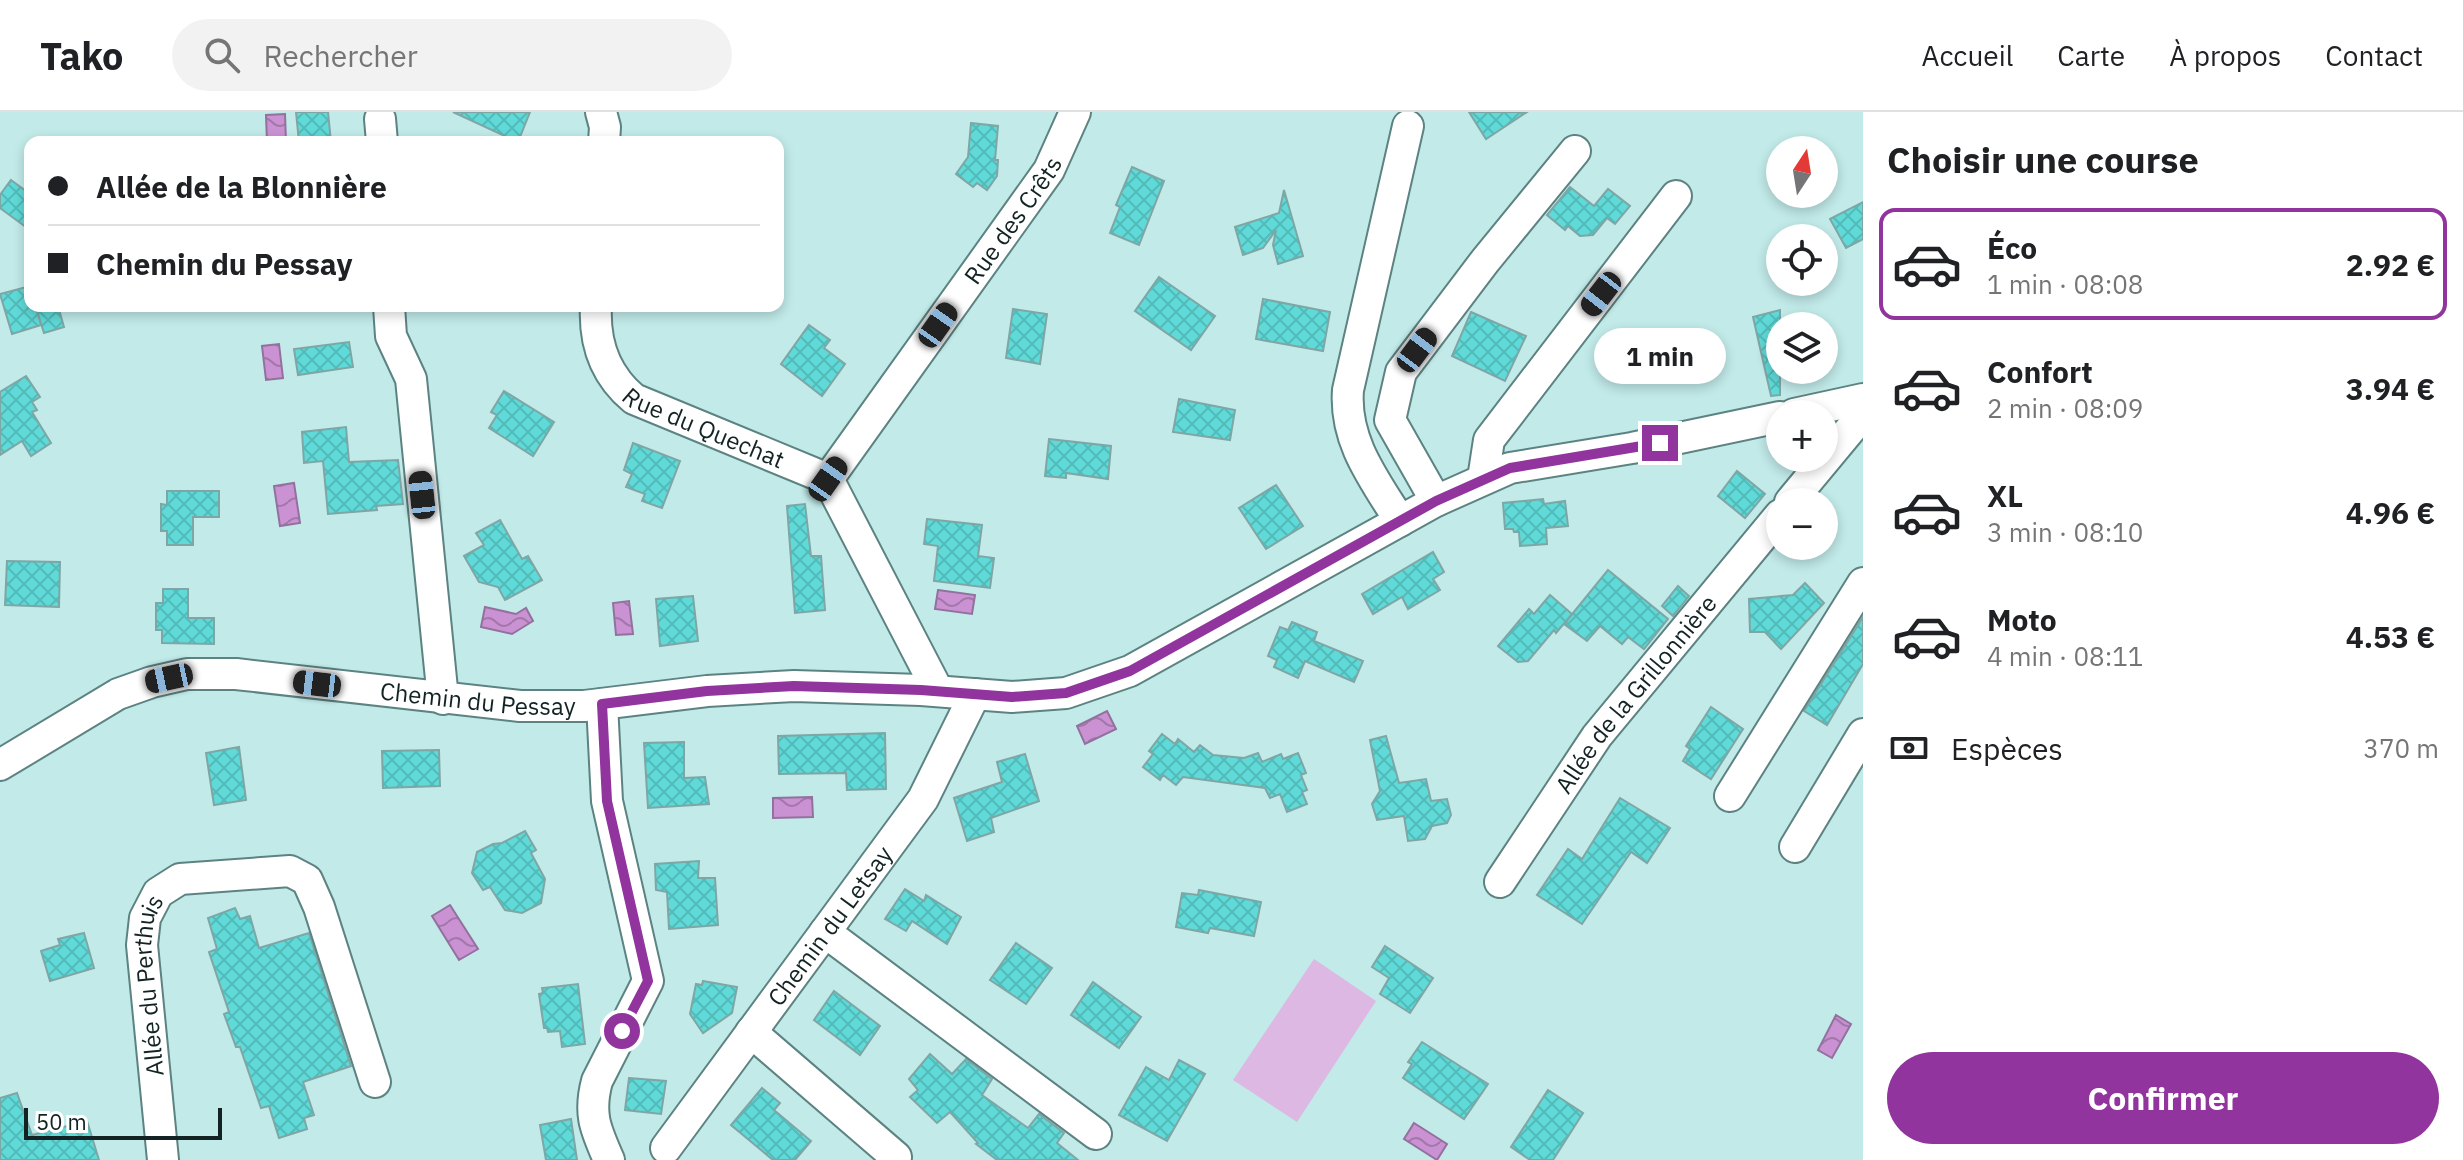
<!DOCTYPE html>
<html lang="fr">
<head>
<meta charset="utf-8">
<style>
	body { margin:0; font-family:"IBM Plex Sans",sans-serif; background:#f2f2f2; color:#202124; height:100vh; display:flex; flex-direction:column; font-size:30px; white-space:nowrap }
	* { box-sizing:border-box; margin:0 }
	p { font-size:26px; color:#757577 }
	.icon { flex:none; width:44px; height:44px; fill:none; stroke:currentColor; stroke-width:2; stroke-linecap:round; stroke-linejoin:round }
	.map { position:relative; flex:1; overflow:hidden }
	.sheet { display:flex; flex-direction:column; background:#fff; width:600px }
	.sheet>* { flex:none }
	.top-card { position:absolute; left:24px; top:24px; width:760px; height:176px; border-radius:16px; box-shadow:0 4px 12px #0003; display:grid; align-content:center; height:176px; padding:0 24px; background:#fff }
	.needle { width:52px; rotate:12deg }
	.tools { position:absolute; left:1766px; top:24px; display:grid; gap:16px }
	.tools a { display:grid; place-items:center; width:72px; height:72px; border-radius:50%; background:#fff; box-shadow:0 4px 12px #0003; font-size:40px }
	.scale { position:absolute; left:24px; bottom:20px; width:198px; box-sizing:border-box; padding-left:8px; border:4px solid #132323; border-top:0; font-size:22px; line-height:28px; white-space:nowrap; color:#132323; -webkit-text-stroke:6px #fff; paint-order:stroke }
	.end { position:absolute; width:36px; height:36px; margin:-18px; border:10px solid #91349e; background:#fff; box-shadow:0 0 0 4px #fff }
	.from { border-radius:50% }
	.bubble { position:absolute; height:56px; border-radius:28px; background:#fff; box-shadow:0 4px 12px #0003; font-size:26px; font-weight:800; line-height:56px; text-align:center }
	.car { position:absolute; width:24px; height:48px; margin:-24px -12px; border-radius:10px; box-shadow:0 0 6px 2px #0007; background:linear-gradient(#222 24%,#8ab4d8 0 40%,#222 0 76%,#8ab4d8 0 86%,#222 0) }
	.top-card b { display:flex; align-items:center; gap:28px; height:76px; font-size:30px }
	.top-card b+b { border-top:2px solid #e0e0e0 }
	.top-card i { width:20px; height:20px; background:#202124 }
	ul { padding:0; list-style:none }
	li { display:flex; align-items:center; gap:24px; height:112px; margin:0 16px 12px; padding:0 8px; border:4px solid transparent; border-radius:16px }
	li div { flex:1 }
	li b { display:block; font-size:30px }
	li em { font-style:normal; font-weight:800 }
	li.on { border-color:#91349e }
	li>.icon { width:72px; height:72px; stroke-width:1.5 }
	h2 { padding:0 24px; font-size:36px; line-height:96px }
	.pay { display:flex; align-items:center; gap:20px; height:88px; padding:0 24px; font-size:30px }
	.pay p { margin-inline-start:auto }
	.cta { display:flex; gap:16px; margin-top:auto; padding:16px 24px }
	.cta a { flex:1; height:92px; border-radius:48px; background:#91349e; color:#fff; font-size:32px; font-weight:800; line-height:92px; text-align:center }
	header { display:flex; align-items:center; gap:48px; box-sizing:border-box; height:112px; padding:0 40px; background:#fff; border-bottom:2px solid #e0e0e0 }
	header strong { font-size:38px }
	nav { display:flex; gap:44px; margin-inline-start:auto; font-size:28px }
	.search { width:560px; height:72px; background:#f2f2f2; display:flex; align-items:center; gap:20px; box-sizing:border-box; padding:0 28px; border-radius:44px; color:#757577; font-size:30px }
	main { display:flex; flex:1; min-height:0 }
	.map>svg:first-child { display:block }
	.grass { fill:#ddb8e2 }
	.water { fill:url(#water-waves); stroke:#93719e; stroke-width:2 }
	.building { fill:url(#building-cross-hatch); stroke:#7ea6a5; stroke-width:2 }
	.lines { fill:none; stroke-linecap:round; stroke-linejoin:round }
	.minor-casing { stroke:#5c8382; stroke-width:34 }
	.minor { stroke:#fff; stroke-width:30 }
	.route { stroke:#91349e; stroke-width:10 }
	.labels { text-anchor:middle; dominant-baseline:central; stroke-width:6; stroke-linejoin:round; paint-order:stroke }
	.street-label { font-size:24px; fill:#132323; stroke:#fff }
</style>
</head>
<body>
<header>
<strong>Tako</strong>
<div class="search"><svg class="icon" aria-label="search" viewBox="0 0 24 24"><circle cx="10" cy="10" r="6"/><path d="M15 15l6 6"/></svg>Rechercher</div>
<nav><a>Accueil</a><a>Carte</a><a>À propos</a><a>Contact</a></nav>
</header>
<main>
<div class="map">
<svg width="1863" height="1048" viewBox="0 0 1863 1048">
	<defs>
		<pattern id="water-waves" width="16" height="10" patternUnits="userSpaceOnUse" patternTransform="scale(2)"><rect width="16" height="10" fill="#ca92d2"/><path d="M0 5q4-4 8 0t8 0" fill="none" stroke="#a377aa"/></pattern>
		<pattern id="building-cross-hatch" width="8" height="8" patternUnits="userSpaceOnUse" patternTransform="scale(2)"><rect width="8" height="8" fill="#5fdad8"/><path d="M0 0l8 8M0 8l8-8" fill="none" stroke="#52bbb9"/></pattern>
	</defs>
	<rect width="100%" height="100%" fill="#c1eae9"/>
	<path class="grass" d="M1314,847L1376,889L1297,1010L1233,968Z"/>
	<g class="water">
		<path d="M285,2L286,30H267L266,3Z"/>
		<path d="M279,232L283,266L266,268L262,234Z"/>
		<path d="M294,371L300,411L280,414L274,374Z"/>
		<path d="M938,478L975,483L972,502L935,497Z"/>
		<path d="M629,489L633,522L616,523L613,491Z"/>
		<path d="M485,495L516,502L526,496L533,509L512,522L481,515Z"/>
		<path d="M1107,599L1116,617L1085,632L1077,614Z"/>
		<path d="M812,685L813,705L773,706V686Z"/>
		<path d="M450,793L478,837L459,848L432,804Z"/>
		<path d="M1836,903L1851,912L1832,946L1818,938Z"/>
		<path d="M1414,1011L1447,1032L1437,1048L1404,1027Z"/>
	</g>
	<g class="building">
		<path d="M296,0H328L331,30H299Z"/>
		<path d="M453,0H530L518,30Z"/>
		<path d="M1469,0H1527L1486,27Z"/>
		<path d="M971,11L998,14L995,48H998L997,64L987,78L977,71L973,75L956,62L968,45Z"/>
		<path d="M1132,55L1164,69L1139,133L1110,121L1120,95L1116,93Z"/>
		<path d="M11,68L30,82V118L0,96V83Z"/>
		<path d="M1570,75L1594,94L1608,77L1630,94L1615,112L1607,106L1593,123L1580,124L1568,114L1565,118L1547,103Z"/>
		<path d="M1284,78L1303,144L1278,152L1273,133L1276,118L1263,136L1243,143L1235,115L1279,101Z"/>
		<path d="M1863,90V127L1846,136L1830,107Z"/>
		<path d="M1159,165L1215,204L1191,238L1135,199Z"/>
		<path d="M30,174V194H36L41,213L12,222L0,182Z"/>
		<path d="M1263,187L1330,200L1323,239L1256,227Z"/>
		<path d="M58,194L64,215L44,221L37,199Z"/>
		<path d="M1013,197L1047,202L1040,252L1006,246Z"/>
		<path d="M1780,198V283L1771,284L1753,205Z"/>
		<path d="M1471,200L1526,224L1505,269L1452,244Z"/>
		<path d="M809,213L830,228L824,236L845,252L822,284L781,252Z"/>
		<path d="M349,230L353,255L298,263L294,237Z"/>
		<path d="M26,264L40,285L32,290L37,298L32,300L51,331L31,344L22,329L0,343V280Z"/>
		<path d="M504,279L554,310L533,344L489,316L497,303L491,300Z"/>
		<path d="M1179,287L1235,298L1230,328L1173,320Z"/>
		<path d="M346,315L349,350L398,348L403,392L376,394L377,398L328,402L323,349L304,351L302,320Z"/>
		<path d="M1049,327L1111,334L1108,367L1066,361V366L1045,364Z"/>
		<path d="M633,331L680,349L662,396L642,389L645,382L626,375L632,362L624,358Z"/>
		<path d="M1737,359L1765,382L1745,406L1718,384Z"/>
		<path d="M1276,373L1303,414L1266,437L1239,396Z"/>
		<path d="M167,379H219V405H193V433H167V419H161V392L167,393Z"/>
		<path d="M1543,387L1544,392L1565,389L1568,414L1546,416L1547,432L1520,434L1519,420H1514L1513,417H1505L1503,391Z"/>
		<path d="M805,392L811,444H821L825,498L795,501L787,394Z"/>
		<path d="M927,407L982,413L978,444L994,446L990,476L934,469L938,434L924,432Z"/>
		<path d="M500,408L522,447L528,444L542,468L505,488L498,475L479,470L464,444L484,433L476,421Z"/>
		<path d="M1433,440L1444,460L1433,467L1440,478L1408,497L1402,485L1373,502L1362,482Z"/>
		<path d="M7,449L60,450L59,495L5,493Z"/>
		<path d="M1608,458L1668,507L1644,537L1628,525L1622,532L1600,514L1587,529L1564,512Z"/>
		<path d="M1805,471L1824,491L1781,537L1765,520H1750L1749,487L1793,483Z"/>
		<path d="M1678,474L1689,484L1673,504L1662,494Z"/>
		<path d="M163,477H188V506H214V532L162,531V518H156V491H163Z"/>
		<path d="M1550,483L1572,502L1556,521L1554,518L1528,549L1518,550L1498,534L1529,497L1534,502Z"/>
		<path d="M693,484L698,529L660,534L656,487Z"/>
		<path d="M1863,505V552L1827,613L1804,599Z"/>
		<path d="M1292,510L1317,520L1314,529L1363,549L1354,570L1305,549L1298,566L1274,555L1277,548L1268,544L1280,515L1288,518Z"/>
		<path d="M1711,595L1743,617L1711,667L1683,649L1690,637L1686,634Z"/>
		<path d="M885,621L886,677L847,678L846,661L779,662L778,624Z"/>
		<path d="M1162,622L1175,632L1178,627L1194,640L1200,633L1213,643L1244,646L1258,641L1262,650L1281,642L1283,647L1298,641L1306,661L1301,663L1307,678L1302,680L1307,692L1287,700L1280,682L1270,686L1265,676L1183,665L1176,673L1163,663L1160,668L1143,655L1153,642L1149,639Z"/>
		<path d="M1386,624L1399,671L1426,667L1431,689L1447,687L1451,703L1447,711L1432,714L1425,727L1408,729L1404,704L1377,708L1372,692L1380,679L1370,628Z"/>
		<path d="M684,630V666L705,665L709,692L648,696L644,631Z"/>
		<path d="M239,635L246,688L214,693L206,641Z"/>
		<path d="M439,638L440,674L383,676L382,639Z"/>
		<path d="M1025,642L1039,689L991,706L994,720L967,729L954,686L1002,670L997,650Z"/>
		<path d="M1620,686L1670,716L1647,751L1631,740L1582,812L1537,783L1568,737L1582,747Z"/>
		<path d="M525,719L536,738L531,741L545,767L541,791L522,801L505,798L490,775L483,778L472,761L477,740L493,732L502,731Z"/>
		<path d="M699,749L698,766H715L718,813L669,817L667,780L656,778L655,752Z"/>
		<path d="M905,777L924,789L926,783L961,805L947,832L912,809L906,819L885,807Z"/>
		<path d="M1199,778L1261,790L1254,824L1210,816L1208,821L1176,815L1182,781L1198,783Z"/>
		<path d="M235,796L240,807L250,804L259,836L309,821L351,954L303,970L314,1003L304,1006L307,1017L279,1026L269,994L261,996L240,935H236L224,902L229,900L209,840L217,837L208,806Z"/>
		<path d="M84,821L94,856L50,869L41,839L60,833L58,827Z"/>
		<path d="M1016,831L1052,856L1026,892L990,868Z"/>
		<path d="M1385,834L1433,866L1410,901L1380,882L1389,866L1372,855Z"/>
		<path d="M703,869L737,875L732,901L703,921L690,902L696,872L702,873Z"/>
		<path d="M1093,870L1141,905L1119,936L1071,903Z"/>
		<path d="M578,872L585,932L562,935L560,919L548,920L547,916H544L539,882L543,881L542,876Z"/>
		<path d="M834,879L880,914L860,943L814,908Z"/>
		<path d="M1422,930L1488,972L1464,1007L1403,966L1412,952L1408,950Z"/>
		<path d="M930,942L952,962L966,947L992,967L982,983L1028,1016L1039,1002L1064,1021L1057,1031L1078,1048H997L976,1032L978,1031L950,1000L937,1011L910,985L918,978L909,967Z"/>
		<path d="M1179,948L1205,962L1167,1029L1119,1003L1146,955L1169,968Z"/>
		<path d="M629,966L666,969L661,1002L625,998Z"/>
		<path d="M762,976L780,991L774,998L811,1029L795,1048H773L731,1013Z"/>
		<path d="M1548,978L1583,1001L1553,1048H1530L1511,1035Z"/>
		<path d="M17,981L32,1023L87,1009L99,1048H0V986Z"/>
		<path d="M571,1007L577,1048H546L540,1013Z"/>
	</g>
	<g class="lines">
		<defs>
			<g id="minor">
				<path d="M601,0L605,15L604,30"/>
				<path d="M380,7L382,30"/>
				<path d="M389,194L391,224L411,267L443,587"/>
				<path id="s1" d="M596,194C594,231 605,263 634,287L828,367L938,579"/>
				<path d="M1794,302L1863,287"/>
				<path id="s2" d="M828,367L1049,58L1075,0"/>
				<path d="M1483,367L1489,328L1676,84"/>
				<path d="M1436,389L1390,308L1401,260L1485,149L1575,39"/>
				<path d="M1790,390L1863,302"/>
				<path d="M1400,409C1374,367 1344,329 1348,278L1408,14"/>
				<path d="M602,592L607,689L648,869L597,969C588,1003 596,1018 609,1048"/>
				<path id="s3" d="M0,653L118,582L152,570L187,562H236L520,594H584L707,579L794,574L921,578L1012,585L1066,581L1130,559L1436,389L1510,356L1632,336L1780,305"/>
				<path d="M1730,684L1863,471"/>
				<path d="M1795,735L1863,622"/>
				<path id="s4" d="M1500,770L1597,624L1780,403"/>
				<path d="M825,820L1096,1022"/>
				<path d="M751,920L896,1045"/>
				<path id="s5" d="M666,1036L923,687L975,582"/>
				<path id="s6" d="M163,1048L142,833L145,806L158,781L180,767L290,759L307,768L319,795L375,970"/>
			</g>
		</defs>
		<use href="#minor" class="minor-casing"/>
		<use href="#minor" class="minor"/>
	</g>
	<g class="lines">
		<path class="route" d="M622,919L648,869L607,689L602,592L707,579L794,574L921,578L1012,585L1066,581L1130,559L1436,389L1510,356L1660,331"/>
	</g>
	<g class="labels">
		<g class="street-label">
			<text stroke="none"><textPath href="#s2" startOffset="318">Rue des Crêts</textPath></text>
			<text stroke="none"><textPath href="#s1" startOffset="180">Rue du Quechat</textPath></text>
			<text stroke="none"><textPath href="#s4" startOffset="232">Allée de la Grillonnière</textPath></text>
			<text stroke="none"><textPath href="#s3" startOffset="502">Chemin du Pessay</textPath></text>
			<text stroke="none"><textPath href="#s5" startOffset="276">Chemin du Letsay</textPath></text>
			<text stroke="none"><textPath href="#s6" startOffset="176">Allée du Perthuis</textPath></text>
		</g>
	</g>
</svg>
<div class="tools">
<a><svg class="needle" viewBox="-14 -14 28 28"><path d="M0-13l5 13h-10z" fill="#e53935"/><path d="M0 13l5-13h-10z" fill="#757577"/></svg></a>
<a><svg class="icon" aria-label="locate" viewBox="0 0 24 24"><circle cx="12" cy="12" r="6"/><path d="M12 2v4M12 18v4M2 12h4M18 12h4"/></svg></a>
<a><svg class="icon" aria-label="layers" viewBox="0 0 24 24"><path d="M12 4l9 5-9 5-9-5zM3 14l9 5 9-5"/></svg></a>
<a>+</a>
<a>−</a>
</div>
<div class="scale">50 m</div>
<i class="end from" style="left:622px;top:919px"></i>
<i class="end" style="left:1660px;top:331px"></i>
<div class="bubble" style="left:1594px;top:216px;width:132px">1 min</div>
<i class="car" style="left:1601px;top:182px;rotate:218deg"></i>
<i class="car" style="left:938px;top:213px;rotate:35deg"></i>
<i class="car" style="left:1417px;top:238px;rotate:37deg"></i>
<i class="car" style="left:828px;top:367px;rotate:35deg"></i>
<i class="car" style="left:422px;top:383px;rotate:354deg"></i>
<i class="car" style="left:169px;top:566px;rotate:258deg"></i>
<i class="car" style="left:317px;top:572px;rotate:277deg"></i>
<div class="top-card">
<b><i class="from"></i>Allée de la Blonnière</b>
<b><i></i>Chemin du Pessay</b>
</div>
</div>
<section class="sheet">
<h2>Choisir une course</h2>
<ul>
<li class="on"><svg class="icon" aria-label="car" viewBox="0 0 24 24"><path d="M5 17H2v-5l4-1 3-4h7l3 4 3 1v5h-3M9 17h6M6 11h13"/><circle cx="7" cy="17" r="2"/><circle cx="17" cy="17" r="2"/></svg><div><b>Éco</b><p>1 min · 08:08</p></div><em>2.92 €</em></li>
<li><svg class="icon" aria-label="car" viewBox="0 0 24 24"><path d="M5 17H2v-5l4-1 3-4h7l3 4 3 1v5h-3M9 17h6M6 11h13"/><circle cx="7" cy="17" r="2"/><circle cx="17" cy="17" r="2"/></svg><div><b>Confort</b><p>2 min · 08:09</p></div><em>3.94 €</em></li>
<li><svg class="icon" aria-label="car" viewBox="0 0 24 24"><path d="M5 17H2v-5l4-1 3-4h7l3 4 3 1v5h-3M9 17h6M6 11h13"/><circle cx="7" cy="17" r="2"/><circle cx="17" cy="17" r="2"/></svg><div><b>XL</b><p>3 min · 08:10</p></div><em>4.96 €</em></li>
<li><svg class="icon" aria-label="car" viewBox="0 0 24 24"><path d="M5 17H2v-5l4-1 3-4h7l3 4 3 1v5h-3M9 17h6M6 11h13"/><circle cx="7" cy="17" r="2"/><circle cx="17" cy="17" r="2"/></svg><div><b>Moto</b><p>4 min · 08:11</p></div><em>4.53 €</em></li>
</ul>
<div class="pay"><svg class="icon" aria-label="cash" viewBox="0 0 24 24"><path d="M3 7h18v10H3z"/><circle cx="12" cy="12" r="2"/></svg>Espèces<p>370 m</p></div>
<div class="cta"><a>Confirmer</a></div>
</section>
</main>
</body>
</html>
